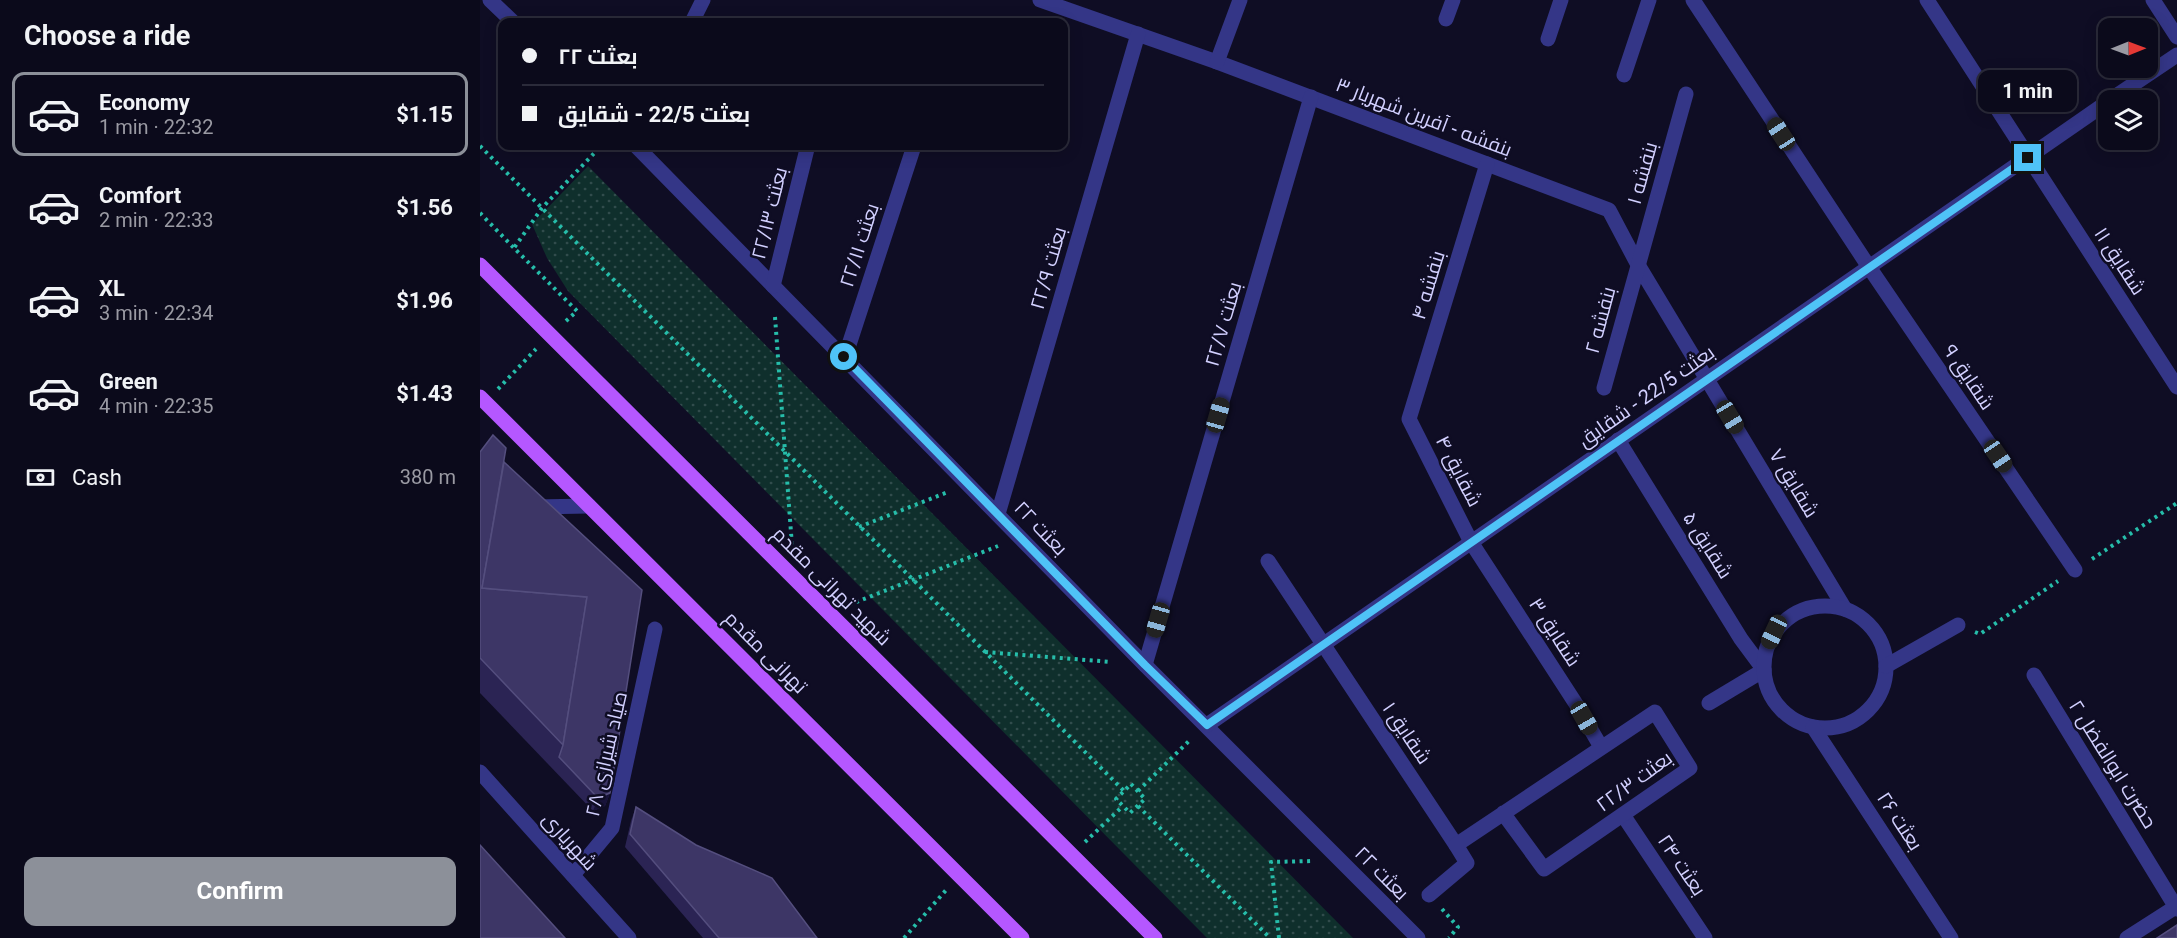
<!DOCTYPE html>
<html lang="en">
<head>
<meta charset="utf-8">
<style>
	body { margin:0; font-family:Roboto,Cairo,sans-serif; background:#141324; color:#f1f3f6; height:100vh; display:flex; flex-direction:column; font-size:22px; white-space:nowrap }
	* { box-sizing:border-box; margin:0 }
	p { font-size:20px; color:#9a9aa3 }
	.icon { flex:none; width:33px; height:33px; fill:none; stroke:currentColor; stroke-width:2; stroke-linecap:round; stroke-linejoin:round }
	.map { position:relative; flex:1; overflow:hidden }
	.drawer { display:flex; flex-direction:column; background:#0b0a1b; width:480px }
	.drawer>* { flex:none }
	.hud { position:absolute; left:18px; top:18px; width:570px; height:132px; border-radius:12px; box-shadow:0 3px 15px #0003,0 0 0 2px #2b2b3a; display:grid; align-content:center; height:132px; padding:0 24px; background:#0b0a1b }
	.needle { width:39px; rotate:89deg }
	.buttons { position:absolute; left:1618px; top:18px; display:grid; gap:12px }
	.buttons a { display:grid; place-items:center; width:60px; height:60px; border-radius:12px; background:#0b0a1b; box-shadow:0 3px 15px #0003,0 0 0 2px #2b2b3a; font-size:30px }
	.end { position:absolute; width:27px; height:27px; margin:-14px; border:8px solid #4fc3f7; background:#111; box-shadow:0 0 0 3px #111 }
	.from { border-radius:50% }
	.bubble { position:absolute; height:42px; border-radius:12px; background:#0b0a1b; box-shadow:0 3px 15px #0003,0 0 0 2px #2b2b3a; font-size:20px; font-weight:700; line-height:42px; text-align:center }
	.car { position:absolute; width:18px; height:36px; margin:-18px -9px; border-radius:8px; box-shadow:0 0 4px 2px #0007; background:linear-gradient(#222 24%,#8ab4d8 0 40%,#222 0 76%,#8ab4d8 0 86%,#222 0) }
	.hud b { display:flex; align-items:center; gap:21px; height:57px; font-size:22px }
	.hud b+b { border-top:2px solid #2b2b3a }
	.hud i { width:15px; height:15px; background:#f1f3f6 }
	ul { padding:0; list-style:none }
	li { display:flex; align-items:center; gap:18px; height:84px; margin:0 12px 9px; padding:0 12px; border:3px solid transparent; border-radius:12px }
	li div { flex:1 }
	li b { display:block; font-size:22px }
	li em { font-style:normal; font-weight:700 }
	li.selected { border-color:#8c9099 }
	li>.icon { width:54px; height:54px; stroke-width:1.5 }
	h2 { padding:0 24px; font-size:27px; line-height:72px }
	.pay { display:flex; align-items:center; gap:15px; height:66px; padding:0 24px; font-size:22px }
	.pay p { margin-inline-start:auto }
	.cta { display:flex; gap:12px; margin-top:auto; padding:12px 24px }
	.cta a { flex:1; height:69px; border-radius:12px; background:#8c9099; color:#fff; font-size:24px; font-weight:700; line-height:69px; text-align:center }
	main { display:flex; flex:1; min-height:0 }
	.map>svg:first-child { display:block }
	.grass { fill:url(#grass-dots) }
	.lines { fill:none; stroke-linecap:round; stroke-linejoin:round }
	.path { stroke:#26bdaa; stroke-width:4; stroke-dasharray:3 4.5; stroke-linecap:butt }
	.minor { stroke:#343687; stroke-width:15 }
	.major { stroke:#b557ff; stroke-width:15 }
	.wall { fill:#2b2454 }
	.shaded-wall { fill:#181339 }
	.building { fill:#3d3666; stroke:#544e7e; stroke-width:1.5 }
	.route { stroke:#4fc3f7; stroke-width:8 }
	.labels { text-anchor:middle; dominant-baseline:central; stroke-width:5; stroke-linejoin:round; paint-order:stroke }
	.street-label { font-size:20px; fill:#d2d0ff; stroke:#0f0d24 }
</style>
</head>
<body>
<main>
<section class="drawer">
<h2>Choose a ride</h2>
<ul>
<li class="selected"><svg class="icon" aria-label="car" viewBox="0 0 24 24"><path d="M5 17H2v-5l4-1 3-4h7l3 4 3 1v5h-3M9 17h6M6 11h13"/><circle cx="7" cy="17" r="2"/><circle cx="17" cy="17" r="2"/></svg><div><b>Economy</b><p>1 min · 22:32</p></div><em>$1.15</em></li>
<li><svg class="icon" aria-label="car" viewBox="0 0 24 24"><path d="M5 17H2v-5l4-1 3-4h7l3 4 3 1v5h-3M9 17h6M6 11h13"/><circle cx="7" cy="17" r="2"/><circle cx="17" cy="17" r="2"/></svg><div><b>Comfort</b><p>2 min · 22:33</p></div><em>$1.56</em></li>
<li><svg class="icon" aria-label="car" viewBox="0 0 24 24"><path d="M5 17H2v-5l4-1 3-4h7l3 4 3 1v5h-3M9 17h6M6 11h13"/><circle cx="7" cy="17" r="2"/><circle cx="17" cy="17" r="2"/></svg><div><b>XL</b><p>3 min · 22:34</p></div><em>$1.96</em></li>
<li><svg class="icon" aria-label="car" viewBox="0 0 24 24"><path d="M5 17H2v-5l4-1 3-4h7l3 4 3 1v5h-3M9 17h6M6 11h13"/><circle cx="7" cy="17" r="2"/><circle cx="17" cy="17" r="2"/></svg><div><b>Green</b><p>4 min · 22:35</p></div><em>$1.43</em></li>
</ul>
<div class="pay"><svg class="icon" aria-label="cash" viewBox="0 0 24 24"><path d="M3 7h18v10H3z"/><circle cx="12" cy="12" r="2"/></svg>Cash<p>380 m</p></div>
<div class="cta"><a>Confirm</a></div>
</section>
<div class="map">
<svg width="1697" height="938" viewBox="0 0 1697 938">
	<defs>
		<pattern id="grass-dots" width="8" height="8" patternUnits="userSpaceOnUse" patternTransform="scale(1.5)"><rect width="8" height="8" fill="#0f2f2c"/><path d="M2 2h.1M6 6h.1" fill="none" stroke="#314c4c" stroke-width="1.8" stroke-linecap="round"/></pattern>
	</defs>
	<rect width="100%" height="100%" fill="#0f0d24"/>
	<path class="grass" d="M108,166L873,938H727L88,291L67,258L52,224Z"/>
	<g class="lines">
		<g class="path">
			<path d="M0,146L644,791"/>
			<path d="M0,213L34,248"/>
			<path d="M295,317L312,546"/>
			<path d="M86,321L97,311L34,248L62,208L121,146"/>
			<path d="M18,389L56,349"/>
			<path d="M379,527L468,492"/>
			<path d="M1612,559L1697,503"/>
			<path d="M369,605L518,546"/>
			<path d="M1495,632L1500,634L1578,581"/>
			<path d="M505,652L632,662"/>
			<path d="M651,784L665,799L650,813L636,799Z"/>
			<path d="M658,791L711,739"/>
			<path d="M658,806L790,938"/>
			<path d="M605,842L643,806"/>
			<path d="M962,909L978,927L969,938"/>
			<path d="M424,938L467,889"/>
			<path d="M799,938L791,862L833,861"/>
		</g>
		<g class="minor">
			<path d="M10,0L33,22"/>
			<path d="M560,0L737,62L1129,210L1157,263L1365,609"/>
			<path d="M1213,0L1389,267L1595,570"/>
			<path d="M1447,0L1697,387"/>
			<path d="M1673,0L1697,37"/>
			<path d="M966,19L973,0"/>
			<path d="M212,22L223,0"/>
			<path d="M1068,39L1081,0"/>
			<path d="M737,62L760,0"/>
			<path d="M1144,75L1169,0"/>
			<path d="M1630,100L1697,55"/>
			<path d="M156,146L665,665L938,938"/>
			<path d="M1007,164L929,419L991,542L1096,704L1121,747"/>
			<path d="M293,286L327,149"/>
			<path d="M365,357L434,146"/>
			<path d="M1124,388L1206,94"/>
			<path d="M1138,440L1261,639L1284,670L1229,703"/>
			<path d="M54,507L109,506"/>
			<path d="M518,514L658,34"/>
			<path d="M788,561L976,845"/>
			<circle cx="1345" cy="667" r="61"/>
			<path d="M665,665L831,97"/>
			<path d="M1406,666L1478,625"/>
			<path d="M1554,675L1697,909"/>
			<path d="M727,725L1629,101"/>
			<path d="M1333,727L1471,938"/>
			<path d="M0,772L149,938"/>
			<path d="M1143,815L1225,938"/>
			<path d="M93,875L132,828L175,629"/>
			<path d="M949,895L987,863L976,845L1175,712L1210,768L1064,869L1023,813"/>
			<path d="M1647,938L1697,906"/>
		</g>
		<g class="major">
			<path d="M0,265L675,938"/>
			<path d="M0,397L542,938"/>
		</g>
	</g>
	<g class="wall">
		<path d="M0,452L24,462L130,793L125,806L113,811L0,693Z"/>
		<path d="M156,807L337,938H223L145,847L151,821Z"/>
	</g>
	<path class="shaded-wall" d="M130,793L125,806L113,811L118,798Z"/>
	<g class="building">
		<path d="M13,435L26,448L2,588L107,597L83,745L0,658V452Z"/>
		<path d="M24,462L162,590L130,793L118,798L79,757L83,745L107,597L2,588Z"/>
		<path d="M156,807L216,845L292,878L337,938H239L150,834Z"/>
		<path d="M0,845L85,938H0Z"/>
		<path d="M1697,925V938H1677Z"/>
	</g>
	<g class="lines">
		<path class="route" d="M364,357L665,665L727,725L1548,158"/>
	</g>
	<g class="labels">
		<g class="street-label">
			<text transform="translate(944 117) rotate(21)">بنفشه - آفرین شهریار ۳</text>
			<text transform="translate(1162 173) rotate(-74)">بنفشه ۱</text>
			<text transform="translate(289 213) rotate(-76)">بعثت ۲۲/۱۳</text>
			<text transform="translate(379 245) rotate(-72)">بعثت ۲۲/۱۱</text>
			<text transform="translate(1640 261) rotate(57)">شقایق ۱۱</text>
			<text transform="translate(568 268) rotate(-74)">بعثت ۲۲/۹</text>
			<text transform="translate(948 285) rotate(-73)">بنفشه ۴</text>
			<text transform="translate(1120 320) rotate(-75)">بنفشه ۲</text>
			<text transform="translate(743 324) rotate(-74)">بعثت ۲۲/۷</text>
			<text transform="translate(1489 377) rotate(56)">شقایق ۹</text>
			<text transform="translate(1166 396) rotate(-35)">بعثت 22/5 - شقایق</text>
			<text transform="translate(979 471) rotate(63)">شقایق ۴</text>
			<text transform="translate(1314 483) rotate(59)">شقایق ۷</text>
			<text transform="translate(561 528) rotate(46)">بعثت ۲۲</text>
			<text transform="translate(1228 545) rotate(58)">شقایق ۵</text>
			<text transform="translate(352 586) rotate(45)">شهید تهرانی مقدم</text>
			<text transform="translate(1075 632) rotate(57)">شقایق ۳</text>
			<text transform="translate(286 652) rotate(45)">تهرانی مقدم</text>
			<text transform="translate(927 733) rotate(56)">شقایق ۱</text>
			<text transform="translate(126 754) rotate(-77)">صیاد شیرازی ۲۸</text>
			<text transform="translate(1633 764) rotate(58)">حضرت ابوالفضل ۲</text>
			<text transform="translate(1154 781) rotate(-36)">بعثت ۲۲/۳</text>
			<text transform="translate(1420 821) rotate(57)">بعثت ۲۶</text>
			<text transform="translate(90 841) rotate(48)">شهریاری</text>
			<text transform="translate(1202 865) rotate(56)">بعثت ۲۴</text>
			<text transform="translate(902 873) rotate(45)">بعثت ۲۲</text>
		</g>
	</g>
</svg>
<div class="buttons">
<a><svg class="needle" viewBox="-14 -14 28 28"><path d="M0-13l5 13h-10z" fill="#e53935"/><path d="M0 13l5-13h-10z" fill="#9a9aa3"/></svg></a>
<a><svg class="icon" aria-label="layers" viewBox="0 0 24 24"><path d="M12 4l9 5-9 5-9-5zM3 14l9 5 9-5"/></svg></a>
</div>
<i class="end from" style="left:364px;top:357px"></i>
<i class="end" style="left:1548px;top:158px"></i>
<div class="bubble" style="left:1498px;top:70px;width:99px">1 min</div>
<i class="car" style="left:1301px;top:134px;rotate:327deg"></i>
<i class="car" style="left:738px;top:415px;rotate:16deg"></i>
<i class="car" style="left:1250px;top:417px;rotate:149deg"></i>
<i class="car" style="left:1518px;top:456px;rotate:146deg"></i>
<i class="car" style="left:678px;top:620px;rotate:196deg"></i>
<i class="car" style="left:1294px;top:632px;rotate:205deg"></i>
<i class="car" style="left:1104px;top:718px;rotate:150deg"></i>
<div class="hud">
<b><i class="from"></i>بعثت ۲۲</b>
<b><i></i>بعثت 22/5 - شقایق</b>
</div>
</div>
</main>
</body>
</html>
